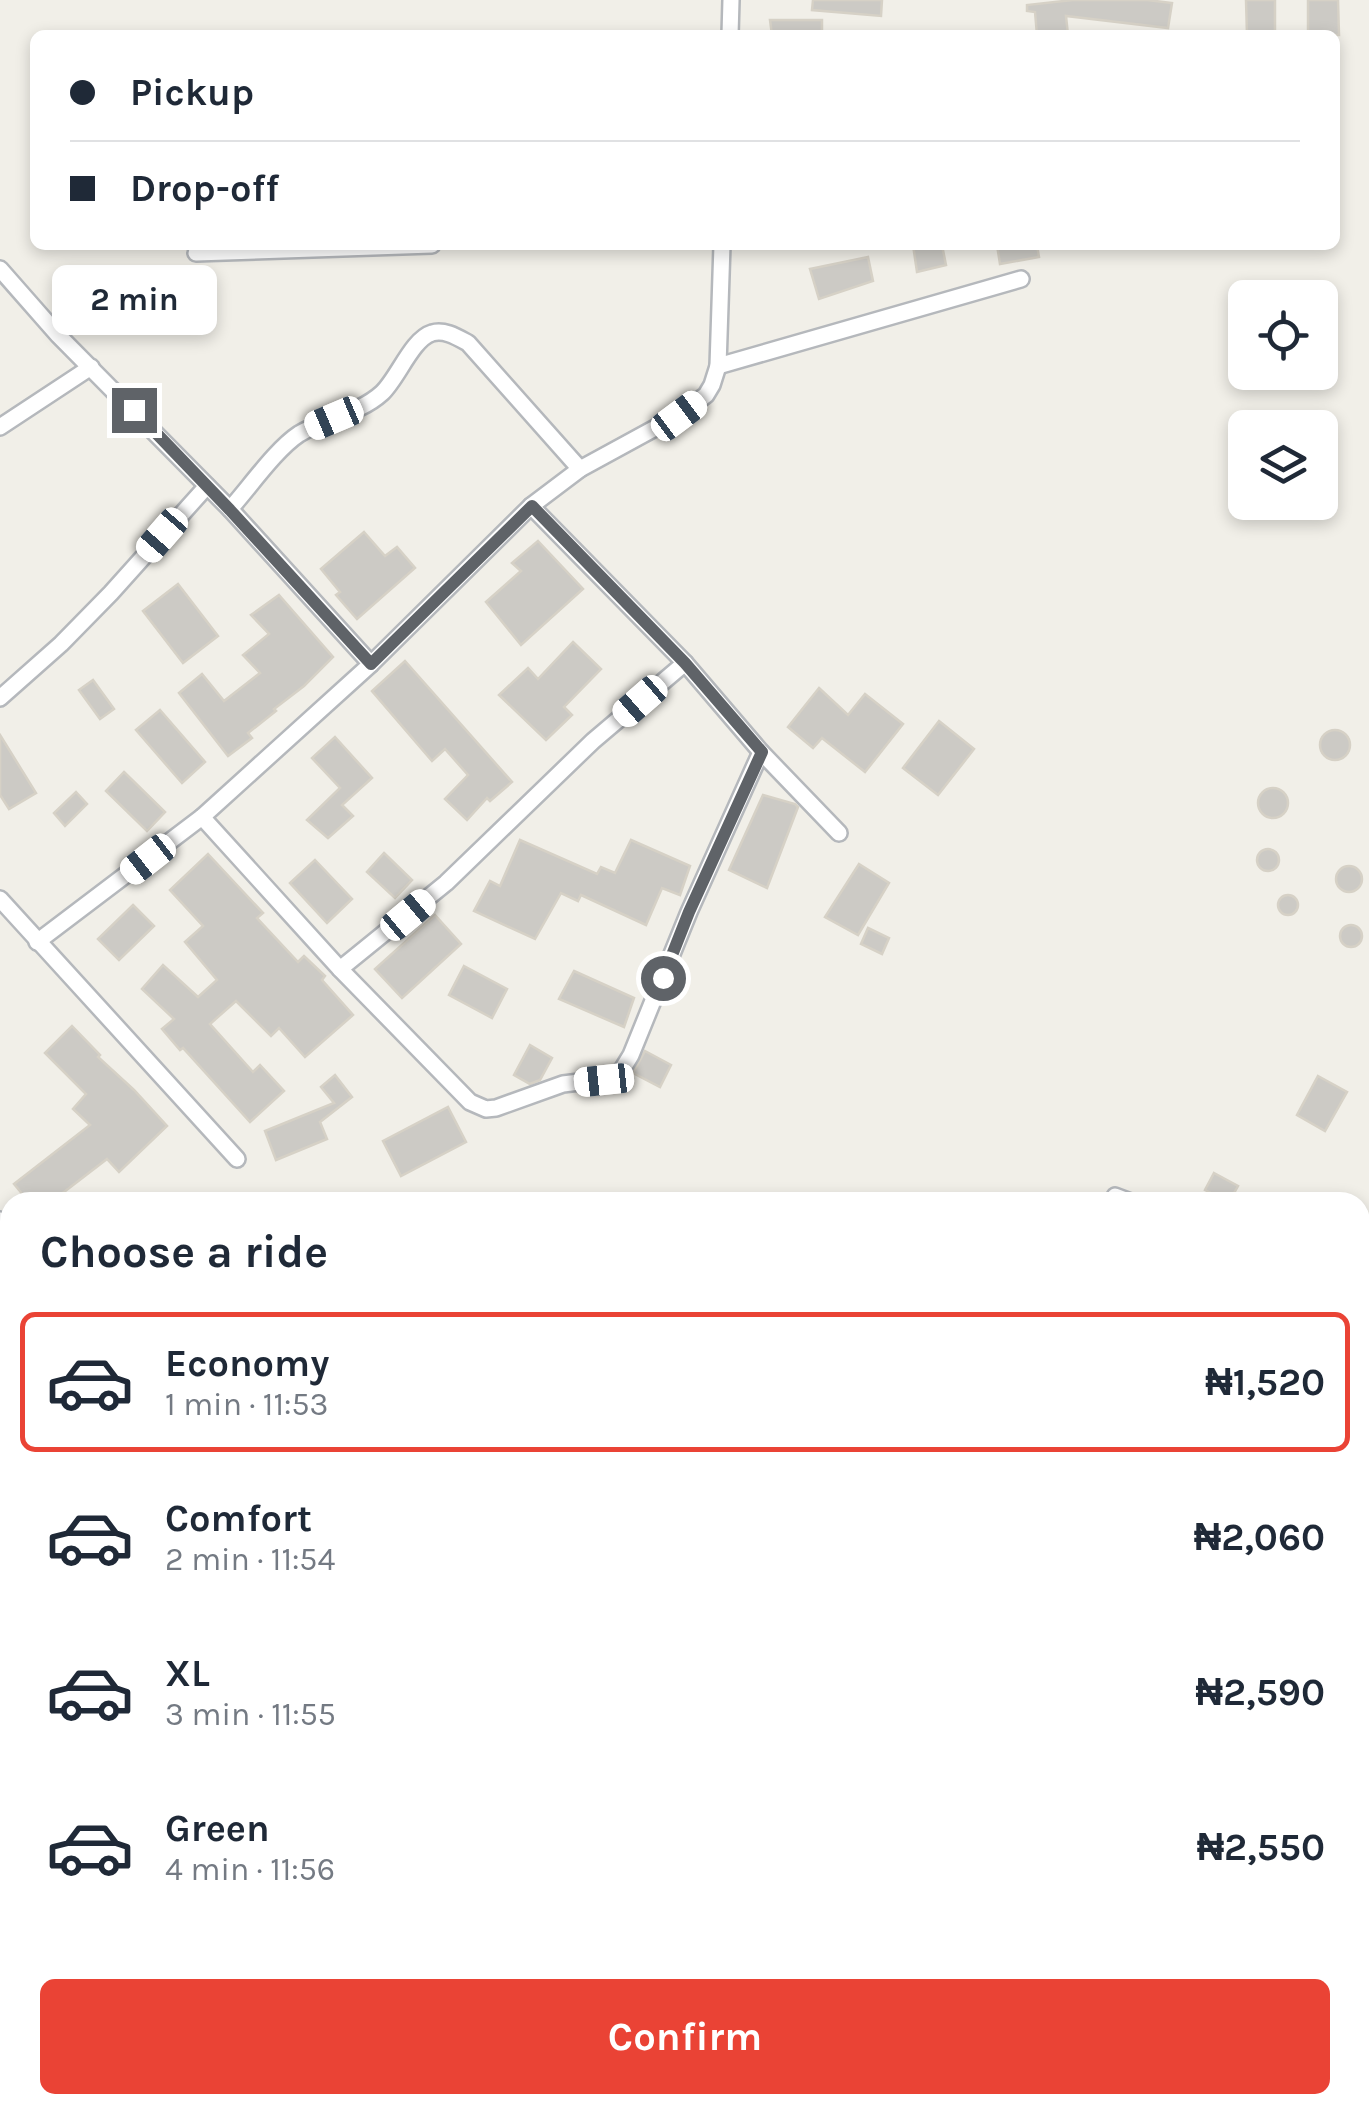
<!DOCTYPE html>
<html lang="en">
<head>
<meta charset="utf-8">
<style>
	body { margin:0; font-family:Karla,sans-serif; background:#f6f6f7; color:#1f2937; height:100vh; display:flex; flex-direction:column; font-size:38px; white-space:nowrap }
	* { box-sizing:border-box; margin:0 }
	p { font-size:32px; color:#747a83 }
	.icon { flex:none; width:55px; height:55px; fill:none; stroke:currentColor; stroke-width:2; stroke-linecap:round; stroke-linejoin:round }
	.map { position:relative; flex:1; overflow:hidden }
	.details { position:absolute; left:0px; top:1192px; width:1370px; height:922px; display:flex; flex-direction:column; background:#fff; border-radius:30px 30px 0 0; box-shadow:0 5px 15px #0003 }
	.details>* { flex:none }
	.hud { position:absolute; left:30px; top:30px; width:1310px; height:220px; border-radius:15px; box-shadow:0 5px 15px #0003; display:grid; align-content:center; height:220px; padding:0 40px; background:#fff }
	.tools { position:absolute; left:1228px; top:280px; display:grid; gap:20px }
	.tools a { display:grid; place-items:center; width:110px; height:110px; border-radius:15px; background:#fff; box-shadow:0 5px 15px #0003; font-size:50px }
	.end { position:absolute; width:45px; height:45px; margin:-22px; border:12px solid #5f6368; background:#fff; box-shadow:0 0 0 5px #fff }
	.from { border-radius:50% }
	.bubble { position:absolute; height:70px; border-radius:15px; background:#fff; box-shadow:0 5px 15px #0003; font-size:32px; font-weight:700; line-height:70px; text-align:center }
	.car { position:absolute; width:30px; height:60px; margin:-30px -15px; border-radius:12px; box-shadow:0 0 8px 2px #0007; background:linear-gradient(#fff 24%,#345 0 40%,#fff 0 76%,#345 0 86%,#fff 0) }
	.hud b { display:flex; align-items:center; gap:35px; height:95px; font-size:38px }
	.hud b+b { border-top:2px solid #e0e1e3 }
	.hud i { width:25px; height:25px; background:#1f2937 }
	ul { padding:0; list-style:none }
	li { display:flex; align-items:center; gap:30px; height:140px; margin:0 20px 15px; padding:0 20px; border:5px solid transparent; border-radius:15px }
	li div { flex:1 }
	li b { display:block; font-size:38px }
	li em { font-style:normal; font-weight:700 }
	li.selected { border-color:#ea4335 }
	li>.icon { width:90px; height:90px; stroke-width:1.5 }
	h2 { padding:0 40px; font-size:45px; line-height:120px }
	.action { display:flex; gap:20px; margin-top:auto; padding:20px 40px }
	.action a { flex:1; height:115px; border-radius:15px; background:#ea4335; color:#fff; font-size:40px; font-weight:700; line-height:115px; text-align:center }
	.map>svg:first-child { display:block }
	.building { fill:#cccac5; stroke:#d6d1c6; stroke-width:2.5 }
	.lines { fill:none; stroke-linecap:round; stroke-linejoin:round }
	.street-casing { stroke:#b5b8bc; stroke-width:20 }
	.street { stroke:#fff; stroke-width:15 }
	.route { stroke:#5f6368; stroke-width:12 }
</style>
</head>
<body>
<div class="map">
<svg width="1369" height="2113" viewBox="0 0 1369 2113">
	<rect width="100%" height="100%" fill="#f1efe8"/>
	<g class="building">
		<path d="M813,0H882L881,16L812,10Z"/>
		<path d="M1073,0H1147L1172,3L1168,28L1066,16L1068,35H1037L1035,12L1027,11V5Z"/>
		<path d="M1246,0H1275V35H1247Z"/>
		<path d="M1308,0H1338L1339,35H1308Z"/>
		<path d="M770,20H822V35H772Z"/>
		<path d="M913,245H942L946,265L917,272Z"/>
		<path d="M997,245H1037L1039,257L1000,264Z"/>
		<path d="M868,257L873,281L819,299L810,269Z"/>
		<path d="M364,532L385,556L397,547L415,568L357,619L336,595L340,592L321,569Z"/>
		<path d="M538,541L583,589L521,645L486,602L521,571L512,563Z"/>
		<path d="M178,584L218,636L183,663L143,611Z"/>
		<path d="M279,595L333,657L304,686L274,709L276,711L248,733L252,738L228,756L179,693L202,674L224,701L260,673L243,655L269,634L251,615Z"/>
		<path d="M573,642L601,669L564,707L572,715L546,740L499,695L528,668L538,679Z"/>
		<path d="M405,661L512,782L490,801L487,798L467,820L445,799L468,775L445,749L432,761L372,691Z"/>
		<path d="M93,680L114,709L100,719L79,690Z"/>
		<path d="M819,688L848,715L865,694L903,724L865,772L822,738L813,748L788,727Z"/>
		<path d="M160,710L205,762L182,783L136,730Z"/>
		<path d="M939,721L974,749L938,795L903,768Z"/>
		<circle cx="1335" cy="745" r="15"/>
		<path d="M0,735L36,793L9,809L0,795Z"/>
		<path d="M335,737L372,778L342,805L353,816L328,838L307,820L340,788L312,758Z"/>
		<path d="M124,772L165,812L147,831L106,791Z"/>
		<circle cx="1273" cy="803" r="15"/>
		<path d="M76,792L87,804L65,826L54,813Z"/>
		<path d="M763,795L795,804L798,807L767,888L729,870Z"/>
		<path d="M520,840L597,874L601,867L615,873L631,840L690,866L680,895L662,888L646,925L581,895L578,901L561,893L535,939L474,911L490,881L500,886Z"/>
		<circle cx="1268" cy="860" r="11"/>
		<path d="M384,853L412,880L395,898L367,872Z"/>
		<path d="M208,854L263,913L257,918L298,962L304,956L325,976L322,980L353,1015L305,1057L279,1028L271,1036L236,1001L210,1024L253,1072L260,1065L284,1091L250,1122L183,1048L180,1050L162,1029L174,1019L142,989L163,965L198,997L217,980L185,942L203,926L170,890Z"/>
		<path d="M315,860L352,899L327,923L290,883Z"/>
		<path d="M859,864L889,883L858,935L825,917Z"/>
		<circle cx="1349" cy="879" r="13"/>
		<circle cx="1288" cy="905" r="10"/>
		<path d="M133,905L154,926L119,960L98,939Z"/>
		<path d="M435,915L461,944L402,998L375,969Z"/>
		<circle cx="1351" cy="936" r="11"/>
		<path d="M868,928L889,938L882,954L861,944Z"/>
		<path d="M464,966L507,989L492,1018L449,995Z"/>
		<path d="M574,971L634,998L624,1027L559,999Z"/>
		<path d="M72,1026L100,1055L98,1057L134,1090L167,1126L119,1172L107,1159L51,1202H29L14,1184L90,1125L73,1109L86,1094L45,1053Z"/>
		<path d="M530,1045L552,1058L540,1080L530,1084L514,1075Z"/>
		<path d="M645,1051L671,1065L660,1087L633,1073Z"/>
		<path d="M335,1075L352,1097L320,1122L327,1139L276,1160L265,1131L334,1103L321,1087Z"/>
		<path d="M1318,1076L1347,1092L1325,1131L1297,1115Z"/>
		<path d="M448,1107L466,1142L401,1176L383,1141Z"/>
		<path d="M1214,1173L1238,1186L1229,1202L1205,1190Z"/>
	</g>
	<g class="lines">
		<defs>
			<g id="street">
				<path d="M730,35L731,0"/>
				<path d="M196,253L432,245"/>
				<path d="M0,269L58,335L230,509L371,664"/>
				<path d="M718,366L1021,279"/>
				<path d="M0,427L91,367"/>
				<path d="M531,506L685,663L761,752L839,833"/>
				<path d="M230,509C249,488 276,449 299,434C325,418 359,414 382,393C398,378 412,339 432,333C444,329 457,337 468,343L580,469"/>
				<path d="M0,698L61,644L111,593L207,486"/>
				<path d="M202,817L340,969L470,1102L486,1109L496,1108L563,1084L604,1079L620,1073L631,1055L689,912L761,752"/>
				<path d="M0,899L237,1159"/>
				<path d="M37,942L202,817L371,664L531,506L580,469L679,415L706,395L712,385L718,366L722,245"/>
				<path d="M340,969L446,883L593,741L685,663"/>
				<path d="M1115,1196L1131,1202"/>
				<path d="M0,1220L10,1231"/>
				<path d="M1360,1298L1369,1301"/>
				<path d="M0,1316L10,1307"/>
				<path d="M1360,1339L1369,1321"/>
				<path d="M1360,1547L1369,1552"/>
				<path d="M0,1712L10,1716"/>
				<path d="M1360,1943L1369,1927"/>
				<path d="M0,1963L10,1968"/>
				<path d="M0,2028L10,2007"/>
				<path d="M313,2105L328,2113"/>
				<path d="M1195,2105L1212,2113"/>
				<path d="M206,2113L211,2105"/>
				<path d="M453,2113L457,2105"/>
				<path d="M718,2113L723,2105"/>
				<path d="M978,2113L984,2105"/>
				<path d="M1259,2113L1263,2105"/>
			</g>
		</defs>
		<use href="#street" class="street-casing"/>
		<use href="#street" class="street"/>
	</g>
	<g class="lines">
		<path class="route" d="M134,410L230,510L371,664L532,506L685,663L762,752L689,912L663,978"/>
	</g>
</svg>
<div class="tools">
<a><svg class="icon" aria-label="locate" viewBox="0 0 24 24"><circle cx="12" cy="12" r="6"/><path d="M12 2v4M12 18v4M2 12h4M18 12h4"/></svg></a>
<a><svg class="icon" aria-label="layers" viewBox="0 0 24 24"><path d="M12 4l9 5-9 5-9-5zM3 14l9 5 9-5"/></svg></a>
</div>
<i class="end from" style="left:663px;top:978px"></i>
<i class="end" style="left:134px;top:410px"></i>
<div class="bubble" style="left:52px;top:265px;width:165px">2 min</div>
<i class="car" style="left:679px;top:416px;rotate:53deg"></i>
<i class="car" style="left:334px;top:418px;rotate:247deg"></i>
<i class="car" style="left:162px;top:535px;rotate:221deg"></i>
<i class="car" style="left:640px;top:701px;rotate:229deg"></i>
<i class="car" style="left:148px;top:859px;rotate:232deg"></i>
<i class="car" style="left:408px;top:915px;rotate:50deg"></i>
<i class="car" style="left:604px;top:1080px;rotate:264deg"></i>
<div class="hud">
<b><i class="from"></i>Pickup</b>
<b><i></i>Drop-off</b>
</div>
<section class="details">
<h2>Choose a ride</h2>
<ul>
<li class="selected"><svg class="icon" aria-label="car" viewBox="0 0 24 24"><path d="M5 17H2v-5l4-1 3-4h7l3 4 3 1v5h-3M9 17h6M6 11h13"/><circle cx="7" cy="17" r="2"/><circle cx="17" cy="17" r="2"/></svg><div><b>Economy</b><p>1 min · 11:53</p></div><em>₦1,520</em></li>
<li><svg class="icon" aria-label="car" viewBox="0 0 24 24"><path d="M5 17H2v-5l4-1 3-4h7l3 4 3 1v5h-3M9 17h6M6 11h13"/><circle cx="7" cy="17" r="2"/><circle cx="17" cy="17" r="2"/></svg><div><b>Comfort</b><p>2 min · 11:54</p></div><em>₦2,060</em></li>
<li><svg class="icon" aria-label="car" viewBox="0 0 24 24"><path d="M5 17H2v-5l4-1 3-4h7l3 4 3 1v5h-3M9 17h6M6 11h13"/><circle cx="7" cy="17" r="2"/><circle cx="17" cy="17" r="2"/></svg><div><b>XL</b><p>3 min · 11:55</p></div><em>₦2,590</em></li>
<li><svg class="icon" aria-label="car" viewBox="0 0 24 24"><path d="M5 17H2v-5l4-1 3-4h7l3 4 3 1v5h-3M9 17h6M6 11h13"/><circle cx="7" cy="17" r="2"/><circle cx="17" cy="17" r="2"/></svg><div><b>Green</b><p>4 min · 11:56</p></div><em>₦2,550</em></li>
</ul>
<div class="action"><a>Confirm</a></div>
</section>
</div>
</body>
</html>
